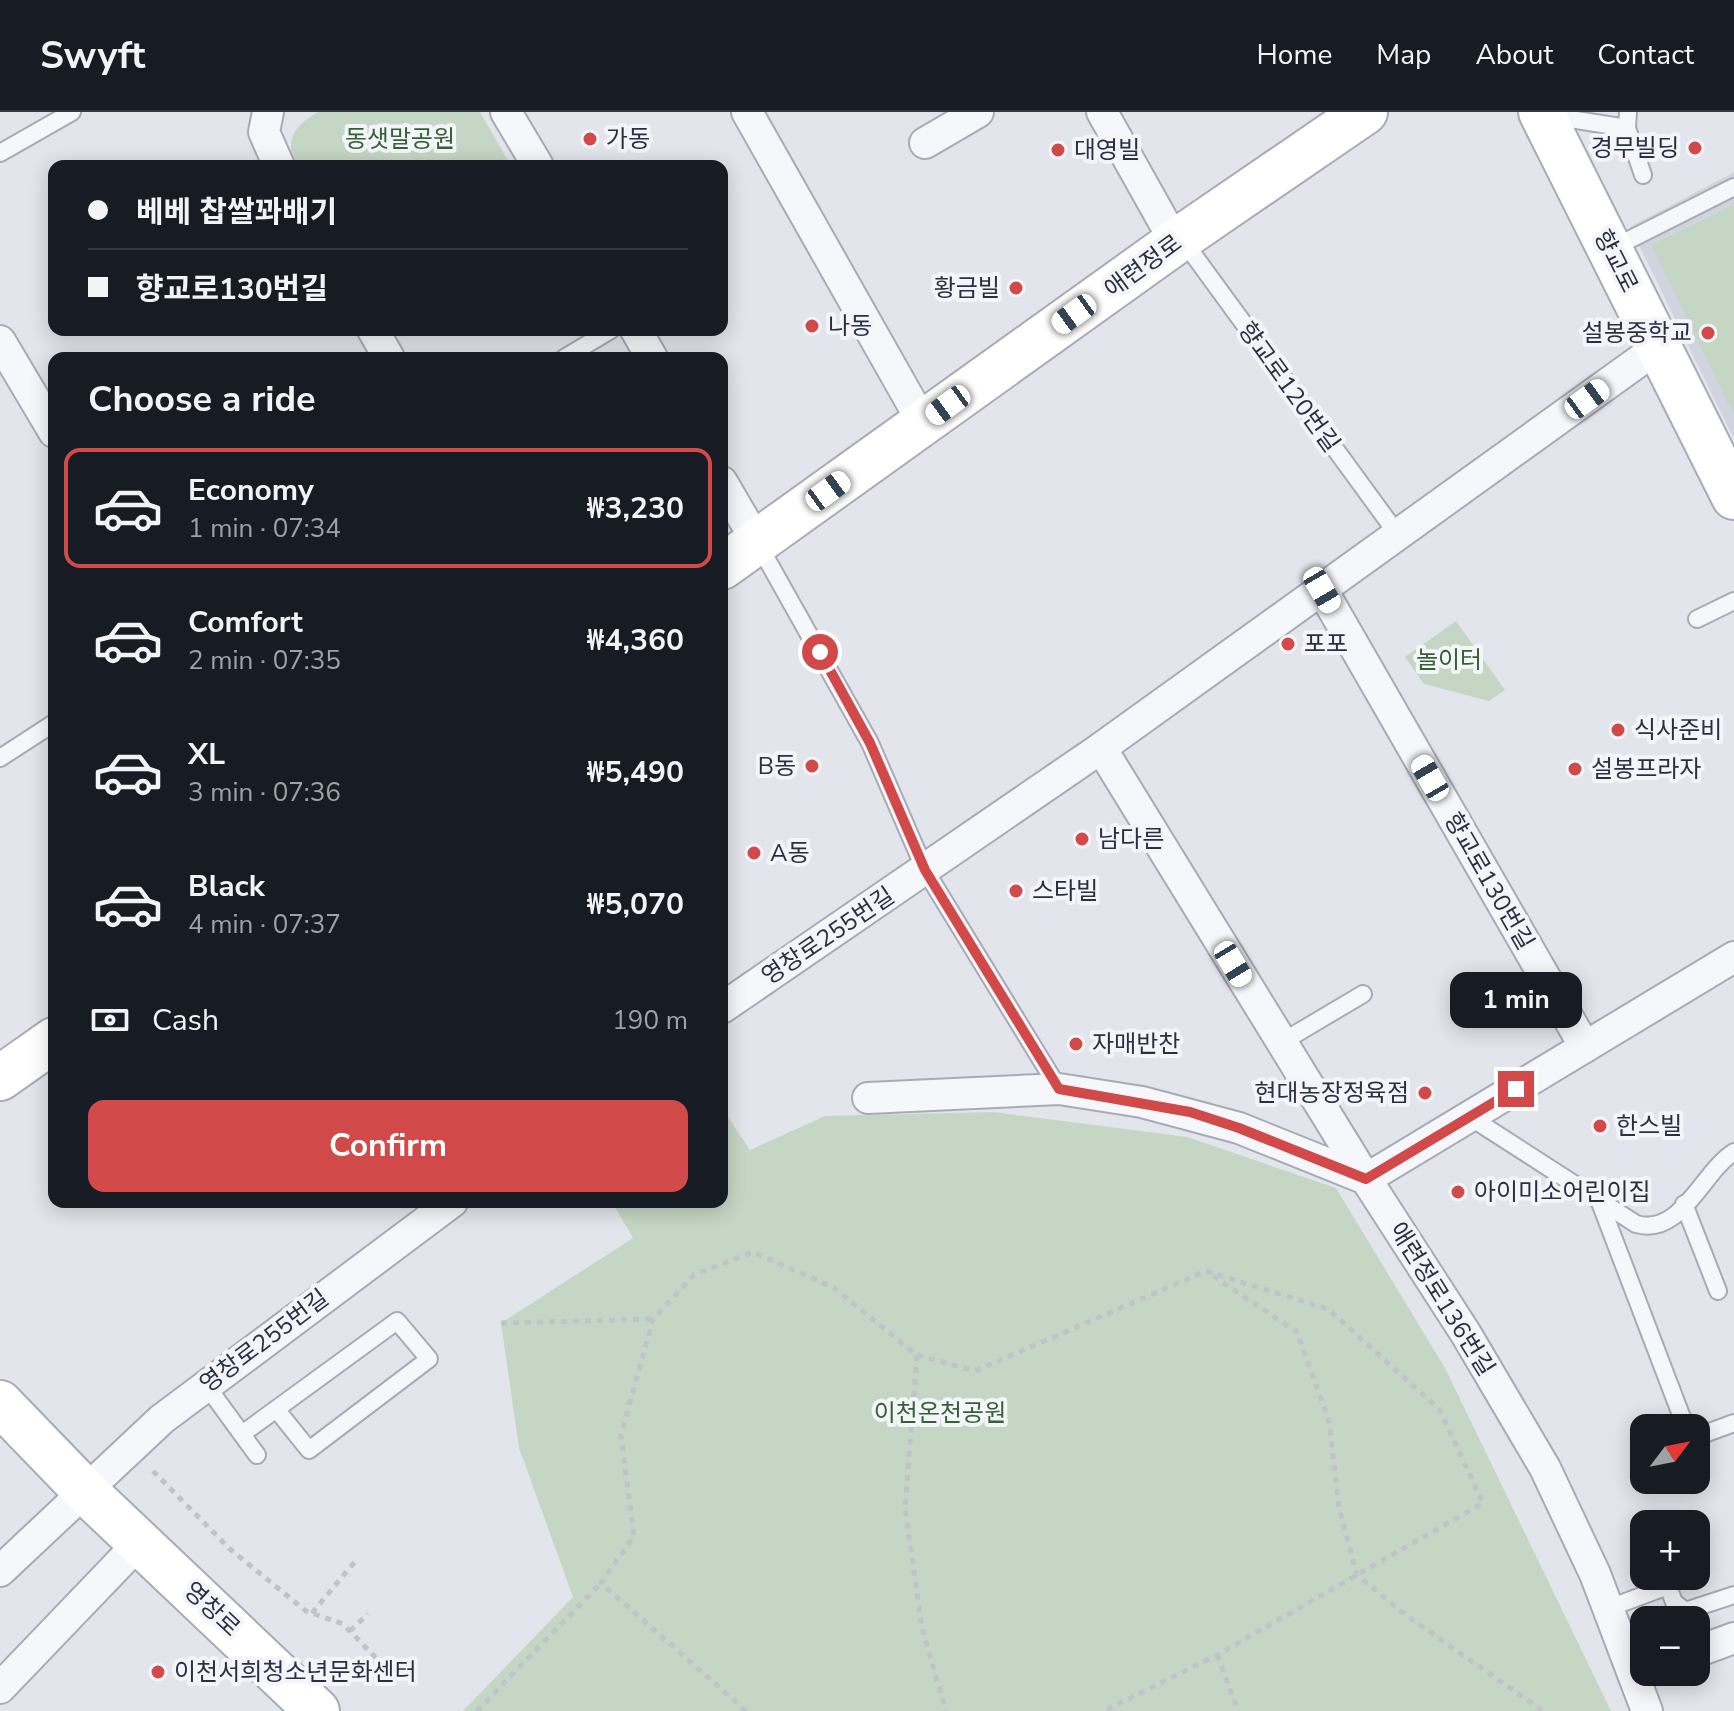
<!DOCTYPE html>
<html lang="en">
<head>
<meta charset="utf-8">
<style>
	body { margin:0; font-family:"Nunito Sans","Noto Sans KR",sans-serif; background:#20242c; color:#f1f3f6; height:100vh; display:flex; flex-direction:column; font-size:30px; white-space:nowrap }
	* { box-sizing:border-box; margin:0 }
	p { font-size:26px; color:#9ea1a6 }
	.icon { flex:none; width:44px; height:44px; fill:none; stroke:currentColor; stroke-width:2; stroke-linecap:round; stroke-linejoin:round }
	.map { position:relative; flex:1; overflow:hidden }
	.panel { position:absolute; left:48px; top:240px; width:680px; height:856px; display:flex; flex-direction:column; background:#171b24; border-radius:16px; box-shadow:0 4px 20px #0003 }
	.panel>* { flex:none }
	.guide { position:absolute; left:48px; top:48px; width:680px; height:176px; border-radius:16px; box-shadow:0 4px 20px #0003; display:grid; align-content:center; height:176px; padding:0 40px; background:#171b24 }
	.needle { width:52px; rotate:58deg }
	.buttons { position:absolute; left:1630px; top:1302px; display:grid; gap:16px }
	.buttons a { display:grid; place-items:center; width:80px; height:80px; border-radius:16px; background:#171b24; box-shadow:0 4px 20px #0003; font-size:40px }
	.end { position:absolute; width:36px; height:36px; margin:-18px; border:10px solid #d14948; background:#fff; box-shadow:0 0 0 4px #fff }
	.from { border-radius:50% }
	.bubble { position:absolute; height:56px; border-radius:16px; background:#171b24; box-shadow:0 4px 20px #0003; font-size:26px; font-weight:700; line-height:56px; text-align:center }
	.car { position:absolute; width:24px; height:48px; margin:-24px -12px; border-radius:10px; box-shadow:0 0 6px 2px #0007; background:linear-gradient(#fff 24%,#345 0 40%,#fff 0 76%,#345 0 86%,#fff 0) }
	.guide b { display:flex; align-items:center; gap:28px; height:76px; font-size:30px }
	.guide b+b { border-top:2px solid #363941 }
	.guide i { width:20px; height:20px; background:#f1f3f6 }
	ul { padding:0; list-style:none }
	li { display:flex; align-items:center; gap:24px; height:120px; margin:0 16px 12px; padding:0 24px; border:4px solid transparent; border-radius:16px }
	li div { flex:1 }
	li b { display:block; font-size:30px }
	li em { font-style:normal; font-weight:700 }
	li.selected { border-color:#d14948 }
	li>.icon { width:72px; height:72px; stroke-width:1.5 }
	h2 { padding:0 40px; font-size:36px; line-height:96px }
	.pay { display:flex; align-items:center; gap:20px; height:88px; padding:0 40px; font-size:30px }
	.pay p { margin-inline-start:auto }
	.primary-button { display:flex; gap:16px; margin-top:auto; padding:16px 40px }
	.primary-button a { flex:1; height:92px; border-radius:16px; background:#d14948; color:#fff; font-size:32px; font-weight:700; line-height:92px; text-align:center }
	header { display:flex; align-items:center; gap:48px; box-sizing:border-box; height:112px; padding:0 40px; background:#171b24; border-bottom:2px solid #363941 }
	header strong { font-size:38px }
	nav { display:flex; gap:44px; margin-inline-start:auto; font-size:28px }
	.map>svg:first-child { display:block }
	.built { fill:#d1d4de }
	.green { fill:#c6d6c4 }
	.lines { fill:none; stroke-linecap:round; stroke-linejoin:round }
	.lane-casing { stroke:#a8abb6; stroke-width:20 }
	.street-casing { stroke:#a8abb6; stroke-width:34 }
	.secondary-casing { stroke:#a8abb6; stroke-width:48 }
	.path { stroke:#c1c3cb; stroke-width:5; stroke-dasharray:6 6; stroke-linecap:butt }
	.lane { stroke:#f6f7fa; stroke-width:16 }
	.street { stroke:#f6f7fa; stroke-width:30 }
	.secondary { stroke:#fff; stroke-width:44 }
	.route { stroke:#d14948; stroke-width:10 }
	.poi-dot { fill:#d14948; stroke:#f3f5f9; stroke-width:3 }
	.labels { text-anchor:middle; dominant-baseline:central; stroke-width:8; stroke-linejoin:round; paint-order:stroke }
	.park-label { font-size:24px; fill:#386037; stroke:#f3f5f9 }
	.poi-label { font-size:24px; fill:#2a3044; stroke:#f3f5f9; text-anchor:start }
	.street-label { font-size:24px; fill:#2a3044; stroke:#f3f5f9 }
</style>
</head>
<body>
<header>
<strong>Swyft</strong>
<nav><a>Home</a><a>Map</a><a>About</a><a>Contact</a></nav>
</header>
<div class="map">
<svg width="1734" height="1599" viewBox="0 0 1734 1599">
	<rect width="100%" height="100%" fill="#e3e5ec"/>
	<path class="built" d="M1734,60V327L1630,115Z"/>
	<g class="green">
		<path d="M318,0H480L511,54H297C283,29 295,13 318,0Z"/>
		<path d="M1734,93V304L1651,133Z"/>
		<path d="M1456,509L1505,578L1489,589L1424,572L1405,545Z"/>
		<path d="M722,996L750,1038L825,1004L993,1000L1187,1025L1336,1076L1445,1256L1611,1599H463L573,1485L519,1336L501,1211L633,1126L612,1090H722Z"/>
	</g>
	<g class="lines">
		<defs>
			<g id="lane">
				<path d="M1628,0L1627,16L1643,63"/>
				<path d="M1564,6L1627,16"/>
				<path d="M0,41L72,0"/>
				<path d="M1182,127L1398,423"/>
				<path d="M1611,137L1734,75"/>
				<path d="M564,246L611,218"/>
				<path d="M757,430L870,631L925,758L1059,977"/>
				<path d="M1697,507L1734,489"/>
				<path d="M0,646L54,611"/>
				<path d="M1282,930L1363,882"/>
				<path d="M1470,1005L1636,1112C1681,1125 1702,1060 1734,1040"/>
				<path d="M1599,1088L1686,1316"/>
				<path d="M1684,1092L1718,1179"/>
				<path d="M206,1273L257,1343"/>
				<path d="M242,1322L397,1209L429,1247L309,1338L276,1297"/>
				<path d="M1696,1325L1734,1311"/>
				<path d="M1664,1464L1674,1490L1685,1499L1734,1483"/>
				<path d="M1609,1496L1668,1474"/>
			</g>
			<g id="street">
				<path d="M268,0L264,20L279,54"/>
				<path d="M506,0L538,54"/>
				<path d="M747,0L923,311"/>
				<path d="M1102,0L1175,130"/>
				<path d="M925,31L978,0"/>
				<path d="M373,218L389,246"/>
				<path d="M636,218L652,246"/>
				<path d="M0,229L54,320"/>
				<path d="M722,370L757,430"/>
				<path d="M1322,478L1585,935"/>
				<path d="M1101,636L1366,1067L1734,845"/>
				<path d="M722,896L1101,636L1660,234"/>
				<path d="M868,986L1059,977L1142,990L1239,1016L1366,1067L1466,1222L1545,1356L1595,1462L1647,1599"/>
				<path d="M0,1459L162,1307L452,1090"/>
				<path d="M1696,1540L1734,1526"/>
				<path d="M0,1576L140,1430"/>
			</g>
			<g id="secondary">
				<path d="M1541,0L1734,385"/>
				<path d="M722,455L1181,126L1365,0"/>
				<path d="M0,966L54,928"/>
				<path d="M0,1291L83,1377L317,1599"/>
			</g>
		</defs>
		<use href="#lane" class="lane-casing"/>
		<use href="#street" class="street-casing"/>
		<use href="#secondary" class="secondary-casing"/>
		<g class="path">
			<path d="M1213,1164L1297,1220L1329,1309L1339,1396L1357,1463L1407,1504L1543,1599"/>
			<path d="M501,1211L653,1207"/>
			<path d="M917,1243L905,1396L922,1516L946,1599"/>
			<path d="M153,1359L230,1437L306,1499L343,1512L378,1548"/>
			<path d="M312,1501L358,1446"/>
			<path d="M350,1519L368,1502"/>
			<path d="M1217,1543L1238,1599"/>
			<path d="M477,1599L601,1471"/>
			<path d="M746,1599L601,1471L634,1424L621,1323L653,1207L694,1163L753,1140L834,1176L917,1243L975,1259L1206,1159L1328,1197L1439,1297L1483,1391L1217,1543L1104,1599"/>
		</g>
		<use href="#lane" class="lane"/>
		<use href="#street" class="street"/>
		<use href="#secondary" class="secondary"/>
	</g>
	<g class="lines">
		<path class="route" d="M820,540L870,631L925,758L1059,977L1190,1000L1239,1016L1366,1067L1516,977"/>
	</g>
	<g class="poi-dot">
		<circle cx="590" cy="27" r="8"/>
		<circle cx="1695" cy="36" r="8"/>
		<circle cx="1058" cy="38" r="8"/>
		<circle cx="1016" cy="176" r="8"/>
		<circle cx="812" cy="214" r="8"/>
		<circle cx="1708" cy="221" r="8"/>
		<circle cx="1288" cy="532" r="8"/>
		<circle cx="1618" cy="618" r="8"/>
		<circle cx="812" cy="654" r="8"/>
		<circle cx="1575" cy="657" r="8"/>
		<circle cx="1082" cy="727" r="8"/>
		<circle cx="754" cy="741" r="8"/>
		<circle cx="1016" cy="779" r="8"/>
		<circle cx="1076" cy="932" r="8"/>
		<circle cx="1425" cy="981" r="8"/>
		<circle cx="1600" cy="1014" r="8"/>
		<circle cx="1458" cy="1080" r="8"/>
		<circle cx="158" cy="1560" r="8"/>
	</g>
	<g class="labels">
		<g class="park-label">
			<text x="400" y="27">동샛말공원</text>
			<text x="1449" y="548">놀이터</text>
			<text x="940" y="1301">이천온천공원</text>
		</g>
		<g class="poi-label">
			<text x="606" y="27">가동</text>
			<text x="1679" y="36" text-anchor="end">경무빌딩</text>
			<text x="1074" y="38">대영빌</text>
			<text x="1000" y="176" text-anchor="end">황금빌</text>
			<text x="828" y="214">나동</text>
			<text x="1692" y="221" text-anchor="end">설봉중학교</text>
			<text x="1304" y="532">포포</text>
			<text x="1634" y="618">식사준비</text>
			<text x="796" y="654" text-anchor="end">B동</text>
			<text x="1591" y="657">설봉프라자</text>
			<text x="1098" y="727">남다른</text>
			<text x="770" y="741">A동</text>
			<text x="1032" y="779">스타빌</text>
			<text x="1092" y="932">자매반찬</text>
			<text x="1409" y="981" text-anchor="end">현대농장정육점</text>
			<text x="1616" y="1014">한스빌</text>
			<text x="1474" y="1080">아이미소어린이집</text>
			<text x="174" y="1560">이천서희청소년문화센터</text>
		</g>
		<g class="street-label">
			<text transform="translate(1616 149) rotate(63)">향교로</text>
			<text transform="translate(1143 154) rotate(-36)">애련정로</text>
			<text transform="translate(1289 275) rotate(54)">향교로120번길</text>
			<text transform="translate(1489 769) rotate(60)">향교로130번길</text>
			<text transform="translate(828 824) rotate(-34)">영창로255번길</text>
			<text transform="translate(1442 1187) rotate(58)">애련정로136번길</text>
			<text transform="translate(264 1229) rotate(-37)">영창로255번길</text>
			<text transform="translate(212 1497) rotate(43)">영창로</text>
		</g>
	</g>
</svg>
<div class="buttons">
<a><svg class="needle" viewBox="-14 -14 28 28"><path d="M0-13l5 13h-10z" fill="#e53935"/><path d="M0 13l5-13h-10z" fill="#9ea1a6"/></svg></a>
<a>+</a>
<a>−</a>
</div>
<i class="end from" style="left:820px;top:540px"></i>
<i class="end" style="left:1516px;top:977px"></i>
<div class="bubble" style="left:1450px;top:860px;width:132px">1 min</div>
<i class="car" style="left:1074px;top:202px;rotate:234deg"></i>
<i class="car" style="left:1587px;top:287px;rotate:54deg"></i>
<i class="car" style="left:948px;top:293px;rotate:234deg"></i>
<i class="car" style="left:828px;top:379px;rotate:54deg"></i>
<i class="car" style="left:1322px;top:478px;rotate:150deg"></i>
<i class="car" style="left:1430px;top:666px;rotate:330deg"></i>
<i class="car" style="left:1233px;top:852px;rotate:149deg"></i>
<div class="guide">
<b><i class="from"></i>베베 찹쌀꽈배기</b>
<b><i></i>향교로130번길</b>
</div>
<section class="panel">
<h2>Choose a ride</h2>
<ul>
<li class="selected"><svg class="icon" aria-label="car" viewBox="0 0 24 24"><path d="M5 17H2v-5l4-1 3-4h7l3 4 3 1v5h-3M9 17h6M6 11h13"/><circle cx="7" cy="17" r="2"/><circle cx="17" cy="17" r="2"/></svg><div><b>Economy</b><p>1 min · 07:34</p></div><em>₩3,230</em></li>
<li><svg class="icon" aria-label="car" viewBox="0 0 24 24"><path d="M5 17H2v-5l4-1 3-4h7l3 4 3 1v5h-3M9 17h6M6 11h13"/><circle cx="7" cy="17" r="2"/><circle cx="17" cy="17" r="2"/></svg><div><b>Comfort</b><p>2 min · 07:35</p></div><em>₩4,360</em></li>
<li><svg class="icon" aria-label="car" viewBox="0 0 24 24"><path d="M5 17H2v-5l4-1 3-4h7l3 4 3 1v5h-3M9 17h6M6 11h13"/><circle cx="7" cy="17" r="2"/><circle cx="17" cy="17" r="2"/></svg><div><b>XL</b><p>3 min · 07:36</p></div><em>₩5,490</em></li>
<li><svg class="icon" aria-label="car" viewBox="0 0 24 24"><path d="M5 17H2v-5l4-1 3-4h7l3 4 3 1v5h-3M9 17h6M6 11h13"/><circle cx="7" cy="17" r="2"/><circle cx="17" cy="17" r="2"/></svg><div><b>Black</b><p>4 min · 07:37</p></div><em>₩5,070</em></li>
</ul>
<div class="pay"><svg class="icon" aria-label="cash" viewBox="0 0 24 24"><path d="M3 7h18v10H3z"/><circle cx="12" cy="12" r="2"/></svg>Cash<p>190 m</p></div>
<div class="primary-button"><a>Confirm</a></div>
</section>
</div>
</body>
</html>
